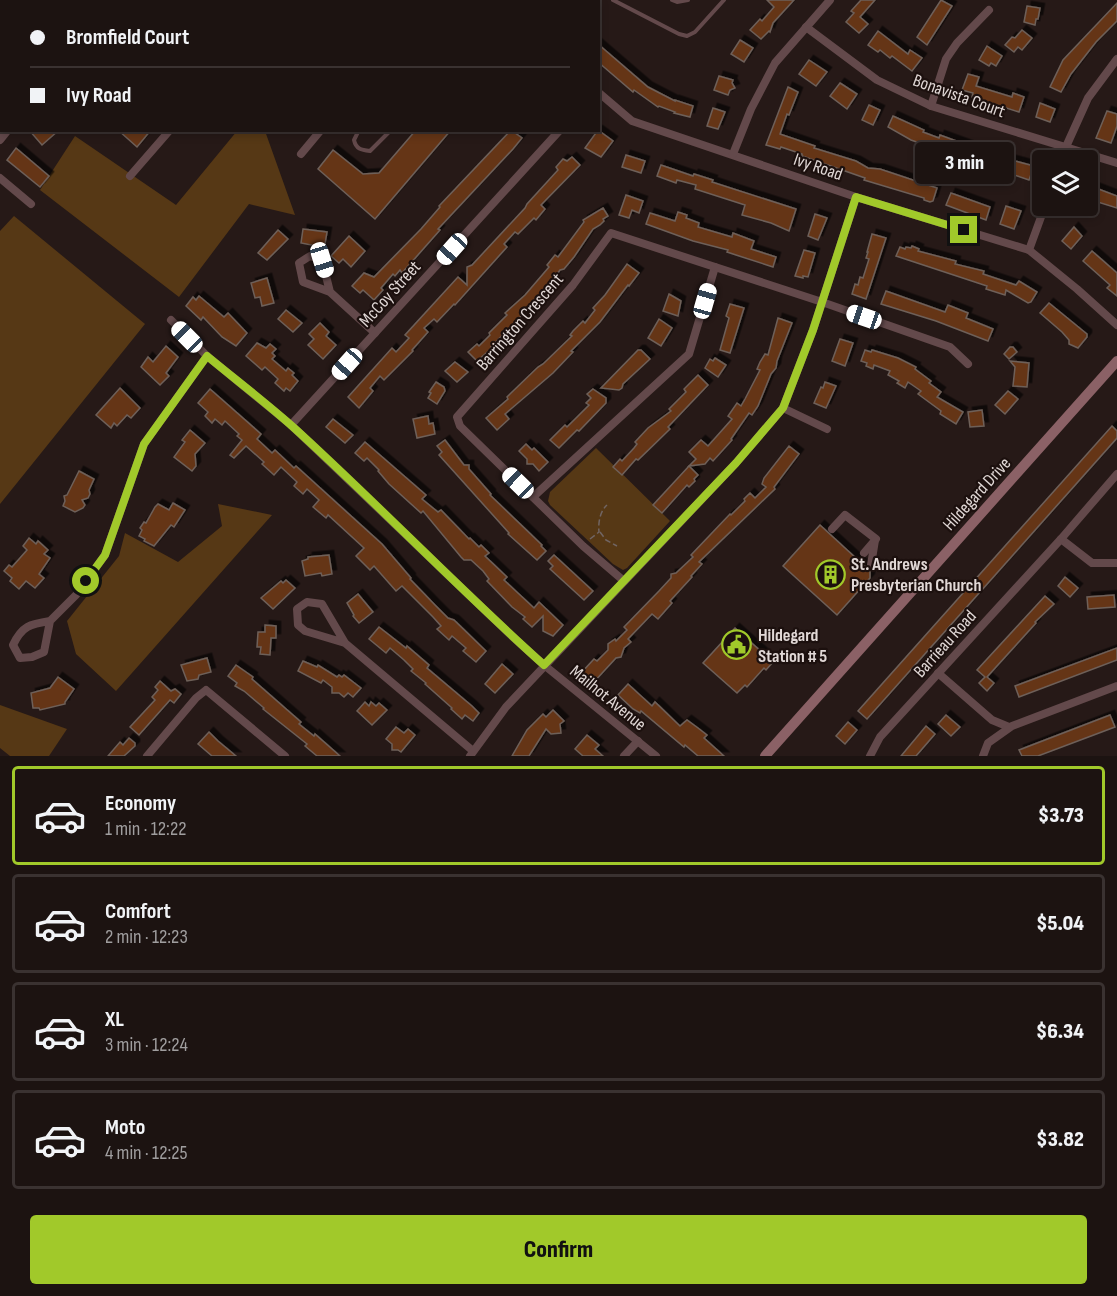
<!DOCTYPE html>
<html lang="en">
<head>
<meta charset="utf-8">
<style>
	body { margin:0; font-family:"Sofia Sans Condensed",sans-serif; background:#29201f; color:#f1f3f6; height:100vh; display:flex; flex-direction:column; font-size:22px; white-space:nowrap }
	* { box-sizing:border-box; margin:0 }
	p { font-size:20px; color:#a09e9f }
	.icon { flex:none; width:33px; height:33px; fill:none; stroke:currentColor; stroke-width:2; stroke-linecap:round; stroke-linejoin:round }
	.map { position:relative; height:756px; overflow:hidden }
	.side { display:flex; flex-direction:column; background:#1c1311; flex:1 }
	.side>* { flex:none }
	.banner { position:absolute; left:0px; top:0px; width:600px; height:132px; box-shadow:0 3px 9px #0003,0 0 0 2px #3a3231; display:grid; align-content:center; height:132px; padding:0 30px; background:#1c1311 }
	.controls { position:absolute; left:1032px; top:150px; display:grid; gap:12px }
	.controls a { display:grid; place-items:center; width:66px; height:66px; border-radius:6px; background:#1c1311; box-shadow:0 3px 9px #0003,0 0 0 2px #3a3231; font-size:30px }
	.end { position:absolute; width:27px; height:27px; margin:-14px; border:8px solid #a1c92a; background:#111; box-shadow:0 0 0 3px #111 }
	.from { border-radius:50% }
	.bubble { position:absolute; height:42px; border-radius:6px; background:#1c1311; box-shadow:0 3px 9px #0003,0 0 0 2px #3a3231; font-size:20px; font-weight:800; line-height:42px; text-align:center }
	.car { position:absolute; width:18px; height:36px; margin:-18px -9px; border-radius:8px; box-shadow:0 0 4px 2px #0007; background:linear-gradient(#fff 24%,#345 0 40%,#fff 0 76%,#345 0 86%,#fff 0) }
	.banner b { display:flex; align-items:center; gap:21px; height:57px; font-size:22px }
	.banner b+b { border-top:2px solid #3a3231 }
	.banner i { width:15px; height:15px; background:#f1f3f6 }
	ul { padding:10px 0 0; list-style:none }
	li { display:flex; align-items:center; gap:18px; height:99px; margin:0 12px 9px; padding:0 18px; border:3px solid #3a3231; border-radius:6px }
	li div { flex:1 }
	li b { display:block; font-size:22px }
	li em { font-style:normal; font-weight:800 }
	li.on { border-color:#a1c92a }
	li>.icon { width:54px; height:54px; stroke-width:1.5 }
	.action { display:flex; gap:12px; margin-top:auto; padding:12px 30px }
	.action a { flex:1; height:69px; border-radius:6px; background:#a1c92a; color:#111; font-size:24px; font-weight:800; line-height:69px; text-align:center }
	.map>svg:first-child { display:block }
	.green { fill:#563815 }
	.building { fill:#653519; stroke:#6e6059; stroke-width:1.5; filter:url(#shadow) }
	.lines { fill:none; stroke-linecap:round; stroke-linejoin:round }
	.path { stroke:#716563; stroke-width:1.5; stroke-dasharray:6 3; stroke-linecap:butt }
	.lane { stroke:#63494b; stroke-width:4 }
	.street { stroke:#63494b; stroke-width:8 }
	.secondary { stroke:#8b6166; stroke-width:10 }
	.route { stroke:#a1c92a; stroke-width:8 }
	.labels { text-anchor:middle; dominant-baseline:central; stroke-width:4.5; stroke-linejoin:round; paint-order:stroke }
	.street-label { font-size:18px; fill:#e1d8d6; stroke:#1c100e }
	.poi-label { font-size:18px; font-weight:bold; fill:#e1d8d6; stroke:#1c100e; text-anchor:start }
</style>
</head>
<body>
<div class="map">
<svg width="1117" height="756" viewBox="0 0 1117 756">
	<defs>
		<filter id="shadow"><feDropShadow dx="4.5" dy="-4.5" stdDeviation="0" flood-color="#0009"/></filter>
	</defs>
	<rect width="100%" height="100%" fill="#261917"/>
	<g class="green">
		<path d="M237,131H265L295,215L249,204L179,297L40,190L75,136L176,205Z"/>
		<path d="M14,216L145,324L0,504V231Z"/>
		<path d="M596,448L670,521L627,568L623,570L613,564L550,505L548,501L550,492Z"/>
		<path d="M218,504L272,515L116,691L76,654L67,621L119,556L125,533L178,562L222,526Z"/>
		<path d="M0,705L67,729L49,756H10L0,748Z"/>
	</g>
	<g class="building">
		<path d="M767,0H794L773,23L770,32L769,31L761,39L750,30L760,19L762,21L774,7Z"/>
		<path d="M861,0H875L860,17L868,24L859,33L846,22L854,13L851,11Z"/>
		<path d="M941,0L952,6L927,45L917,37Z"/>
		<path d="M1117,3V21L1096,42L1071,74L1061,92L1050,87L1063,60Z"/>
		<path d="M1027,6L1040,8L1038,19H1036L1035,25L1024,22Z"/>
		<path d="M1022,30L1032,38L1022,50L1018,47L1014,52L1005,45L1012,37L1015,38Z"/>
		<path d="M878,31L908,54L910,50L922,58L912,71L892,56L890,58L880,50L878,52L868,45Z"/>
		<path d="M740,40L753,48L744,62L731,54Z"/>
		<path d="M598,44L648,87L675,101V100L693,106L690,117L674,113L675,112L659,106L658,107L634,90L633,92L598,62Z"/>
		<path d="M987,46L1002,56L996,66L991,63L989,66L979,60Z"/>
		<path d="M809,60L827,72L816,86L799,74Z"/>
		<path d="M968,74L979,77L976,86L1012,97L1013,93L1024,97L1019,112L972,97L973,93L962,90Z"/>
		<path d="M719,76L733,80L732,83L735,88L730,90L728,95L714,90Z"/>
		<path d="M840,83L857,94L847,109L830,96Z"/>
		<path d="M788,87L798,92L789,115L787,114L780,134L815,146L814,148L856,161L868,168L880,169L937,188L933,201L930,202L924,200V198L864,180L865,178L802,156V154L781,147L780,149L766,145Z"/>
		<path d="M1040,103L1055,109L1050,122L1036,117Z"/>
		<path d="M869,105L880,110L873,125L862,120Z"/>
		<path d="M713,108L725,112L718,129L707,126Z"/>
		<path d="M1107,111L1117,114V126L1111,143L1096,138Z"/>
		<path d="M893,116L924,130L923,132L939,138L940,135L1000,157L1034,166L1029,180L982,164L981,167L976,166L975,168L965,165L967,160L911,140L888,127Z"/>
		<path d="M29,130H59L42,145Z"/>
		<path d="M118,130H151L137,147Z"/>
		<path d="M416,130H451L375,219L318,169L333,150L363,174L379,173Z"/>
		<path d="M511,130L522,138L513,149L438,229L440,230L402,273L400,270L395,276L393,274L381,288L383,290L374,300L363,290L360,293L352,286L364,273L374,277L421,229L440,207L439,206Z"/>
		<path d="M598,130L613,141L601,157L585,148Z"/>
		<path d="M16,148L49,176L40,187L7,160Z"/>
		<path d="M626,155L645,161L641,173L622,167Z"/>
		<path d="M572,157L580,165L541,205L545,209L536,220L534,218L518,234L515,232L504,244L507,247L455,305L454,304L437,322L434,319L424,328L428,332L412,350L413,351L384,380L380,376L370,388L373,391L359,408L348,397L392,348L396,352L409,338L405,335L458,277L467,285V267L472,265L525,208L527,204L558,170L556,167L563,159L567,161Z"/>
		<path d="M661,165L693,176L694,174L713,180L712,182L796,209L789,231L771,223L742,215L745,205L695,189L696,185L677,180L676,183L657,176Z"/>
		<path d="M1088,185L1117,196V208L1088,199Z"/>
		<path d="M951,193L990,207L986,220L946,205Z"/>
		<path d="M626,195L643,201L639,213L632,210L629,218L619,215Z"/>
		<path d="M1006,206L1021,211L1014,229L1000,224Z"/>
		<path d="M603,208L608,216L603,219L604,221L600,225L593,229L574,257L564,269L560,270L550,284L551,285L540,298L538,296L525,310L526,311L491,347L492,348L477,361L468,352L477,344L479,346L490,335L489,333L507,315L505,313L525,295L549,267L547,265L555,255L558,257L584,222L583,220Z"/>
		<path d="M678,212L687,215L686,218L699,223L698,227L732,237L733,233L754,241L751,249L776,257L773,267L736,255L727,252L728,250L693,241L646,224L650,213L675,221Z"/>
		<path d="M815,214L827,218L818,240L808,236Z"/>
		<path d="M1074,227L1082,236L1071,249L1062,241Z"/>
		<path d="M303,229L327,232L325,244L317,243L316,246L301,243Z"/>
		<path d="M278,230L288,239L267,260L258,253Z"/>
		<path d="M872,234L886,238L866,299L852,294L855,284L858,285L860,277L863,278L869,259L866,258L868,252H867Z"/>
		<path d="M349,236L365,251L351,267L343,259L339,263L331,256Z"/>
		<path d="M912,246L919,249L918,251L956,261L955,264L984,271L983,274L1016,285L1019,281L1037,292L1031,302L1028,303L1006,290L1005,295L986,289L987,286L896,256L900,247L905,249L906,247L911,248Z"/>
		<path d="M804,250L815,253L808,277L803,276V278L795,276Z"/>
		<path d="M1092,251L1117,273V296L1107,288L1110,285L1083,261Z"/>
		<path d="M627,264L639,273L629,286L628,285L600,322L571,351L573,352L553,373L505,414L509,419L497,430L486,418L508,399L507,397L511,393L538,367L543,364L572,336L570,335L573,331L583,321L585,323L595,310L593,308L605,295Z"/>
		<path d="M267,278L274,303L262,306L260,297L255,298L251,283Z"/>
		<path d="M886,291L945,312L948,305L968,313L966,318L993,329L988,341L936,321L881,304Z"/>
		<path d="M669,294L681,301L678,316L663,311Z"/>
		<path d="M199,296L224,317L228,313L247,333L236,346L222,337L203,317L201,320L186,306L193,297L196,300Z"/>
		<path d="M1049,303L1087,334V337L1078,348L1069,344V340L1062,332L1040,313Z"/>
		<path d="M730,304L744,308L730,353L720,350L729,318L726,316Z"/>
		<path d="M286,310L302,323L293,332L278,319Z"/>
		<path d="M778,318L792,323L777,361L776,368L771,374L758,406L752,415L749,413L731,439L732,440L713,461L710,458L705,464L689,466L696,459L689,452L701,440L708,446L732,419L728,416L737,403L741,406L745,399L760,370L757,369L760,362L765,354L768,355Z"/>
		<path d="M659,319L672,328L661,346L648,338Z"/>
		<path d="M320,323L329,332L326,336L336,345L323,359L308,345L314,339L309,334Z"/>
		<path d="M840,339L853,343L845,366L832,361Z"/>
		<path d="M257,343L266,348L270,344L276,349L272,353L275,356L272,359L286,371L288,368L294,373L292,375L298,381L290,391L286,388L284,391L275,383L278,379L265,367L262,370L246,356Z"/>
		<path d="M166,346L178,357L166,373L169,376L160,385L141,367L148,357L153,362Z"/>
		<path d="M1010,347H1013L1017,352L1009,359L1004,354Z"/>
		<path d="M638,350H641L650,359L623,384L622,388L619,390L601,388Z"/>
		<path d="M865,350L871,352L872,350L898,358L916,367L915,369L931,381L929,383L941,392L937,397L963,412L956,424L940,414L941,411L918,394L921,391L908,382L905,388L897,383L899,381L888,375L890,371L874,365L873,369L866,366L867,363L861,361Z"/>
		<path d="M715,358L726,365L718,377L705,368L710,359L713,361Z"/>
		<path d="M1010,361L1029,363L1027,387L1013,386L1015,367Z"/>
		<path d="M455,362L468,372L457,382L445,371Z"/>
		<path d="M698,375L708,385L668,427L670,429L638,460L636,459L622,475L613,467L620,459L622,461L634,448L637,444L635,442L648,428L671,411L669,409L686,392L684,389Z"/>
		<path d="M436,382L444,387L445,391L437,404L428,398L431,393L429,392Z"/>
		<path d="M825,382L836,386L826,408L814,403L821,387L823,388Z"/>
		<path d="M120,388L140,408L131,418L127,415L117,426L114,423L111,428L96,415Z"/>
		<path d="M210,389L261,434L257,439L272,453L275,450L294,468L296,466L382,544L411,578L410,579L435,605L448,618L454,620L486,651L476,662L463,651L466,648L452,636L449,640L437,629L441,626L433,617L402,586L396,591L374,566L370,570L356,556L364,548L328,515L326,518L313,507L319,500L307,489L303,494L294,486L297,482L281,467L274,475L262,464L264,462L246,446L234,458L230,455L242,440L237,436L239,434L225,421L222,425L215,419L212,423L205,416L208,412L198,403Z"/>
		<path d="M593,389L606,398V403L579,431L577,430L559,448L550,440L565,425L567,427L589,405L586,403L591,398L587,394Z"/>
		<path d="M1008,391L1018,399L1005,414L995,405Z"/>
		<path d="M982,410L984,426L970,427L968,412Z"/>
		<path d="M428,416L429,424L433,423L435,434L417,438L413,419Z"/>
		<path d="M333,419L353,435L345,443L326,427Z"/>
		<path d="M1112,426L1117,431V438L867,719L858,711Z"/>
		<path d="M190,430L205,443L195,454L196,466L192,471L174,457L185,442L182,440Z"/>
		<path d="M445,440L464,465H469V469L491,494L490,495L542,545L541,546L546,551L537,560L508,534L509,533L439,455L442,452L437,446Z"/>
		<path d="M365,442L426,495L422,499L438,512L441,510L469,539L470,538L479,547L481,545L489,553L485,556L507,577L504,580L534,608L539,602L563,625L553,636L543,631V616L532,627L523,619L525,617L512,607L487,581L489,579L483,571L471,560H464L461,557L423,511L421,513L389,484L378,471L379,470L367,458L364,461L355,453Z"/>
		<path d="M526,444L532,450L534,448L548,462L539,471L533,464H527V459L519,451Z"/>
		<path d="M789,446L799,454L774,487L775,489L699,562L702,564L691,576L692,577L670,601L672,603L658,619L652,614L628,639L631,642L624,648L621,657L616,658L593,683L582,672L594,659L597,661L608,650V644L615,639L616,641L627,630L624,627L659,591L671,578V574L676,573L693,557L691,555L730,514L731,515L745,501L744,499L750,493L755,498L766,487L762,484L764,478Z"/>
		<path d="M689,466L698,475L694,479L695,481L689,487L687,485L662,513L653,505Z"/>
		<path d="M79,471L94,479L89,490L90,494L88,498L82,500L85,505L83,508L75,512L63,506L65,501L64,496L67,495Z"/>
		<path d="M173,503L185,510L174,527L171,525L154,546L144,541L145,539L139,536L142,530L140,528L144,522L146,523L155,507L158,504L169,510Z"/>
		<path d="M820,525L870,571V578L837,615L783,566Z"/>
		<path d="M29,538L36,544L38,541L48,550L44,554L50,558L39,574L44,578L35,588L26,581L19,589L10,581L12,578L4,571L9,565L12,567L27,550L23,546Z"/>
		<path d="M329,555L332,574L322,576L321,573L305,576L302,561L308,559V557Z"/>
		<path d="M554,555L593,591L584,600L550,569L553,566L548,561Z"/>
		<path d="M1065,577L1078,588L1070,597L1058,586Z"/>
		<path d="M286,580L295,588L273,609L261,598L281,581L283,583Z"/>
		<path d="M358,594L373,612L359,623L353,616L354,615L347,603Z"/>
		<path d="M1114,595L1115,607L1088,609L1087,597Z"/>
		<path d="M1045,596L1054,604L1035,622L1036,623L987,677L994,683L987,691L979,683L985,677L977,670Z"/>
		<path d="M265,625L276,626V638H271L270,655L260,654L261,647H257L258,632H265Z"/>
		<path d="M379,627L406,648L407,646L429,665L427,668L472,706L479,713L473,721L465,715L462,719L451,709L452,708L425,684L426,683L411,671L413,669L404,660L390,648L386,653L369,639Z"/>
		<path d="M735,628L773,662L766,670L764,668L747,687L745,685L737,693L703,663Z"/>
		<path d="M1117,648V660L1019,697L1015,686Z"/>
		<path d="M207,658L211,672L199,675L198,679L187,681L181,665Z"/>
		<path d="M303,661L317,667L318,665L337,677L339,675L342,677L344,675L361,688L353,697L348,693L344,697L339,693H332V687L323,680L321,683L298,671Z"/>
		<path d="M502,664L513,674L495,693L485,684Z"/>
		<path d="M236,665L253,677L252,679L301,722L299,724L314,736L315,734L340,756H317L305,746L307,744L263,709L264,708L244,691L235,686L237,683L228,676Z"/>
		<path d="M58,677L74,689L65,702V704L40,710L39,708H33L31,693L50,688Z"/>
		<path d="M160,681L171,691L175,689L181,694L174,703L170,700L139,735L130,727L155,700L152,697L158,690L155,687Z"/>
		<path d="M628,684L652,706L655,702L680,726L687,720L698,728L707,735L704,738L724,756H698L685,745L684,747L641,711L640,713L633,709L618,695Z"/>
		<path d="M365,702L369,706L371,702L376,706L379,703L387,710L372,725L357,711Z"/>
		<path d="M553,710L564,721L560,724L561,733L551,734L546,729L529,756H512L527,730L543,714L546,717Z"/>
		<path d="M946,715L960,727L951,736L938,724Z"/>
		<path d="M1110,715L1115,727L1038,756H1022L1019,750Z"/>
		<path d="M848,722L857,730L845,744L836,736Z"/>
		<path d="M926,726L935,734L916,756H901Z"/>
		<path d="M396,727L404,733L408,729L415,735L401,752L398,750H392V744L386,739Z"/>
		<path d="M209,732L218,741L236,756H212L198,744Z"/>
		<path d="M587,735L599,745L595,749L603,756H583L575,749Z"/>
		<path d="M129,738L135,743V746L124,756H108L120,742L123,745Z"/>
	</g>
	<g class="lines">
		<g class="path">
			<path d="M600,532L606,540L617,546"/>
			<path d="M590,539L599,532C598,523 600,511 607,505"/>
		</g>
		<g class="lane">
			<path d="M509,0L511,2"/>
			<path d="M530,0V2"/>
			<path d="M613,0L679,34L687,36L695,32L724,0"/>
			<path d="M672,0L677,2L688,0"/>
			<path d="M591,2L592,0"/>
			<path d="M359,130L354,140C356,149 361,150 370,151L391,130"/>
		</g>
		<g class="street">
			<path d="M131,2L133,0"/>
			<path d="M285,2L286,0"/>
			<path d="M434,2L436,0"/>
			<path d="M806,27L877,80L931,106L1117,163"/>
			<path d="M598,92L632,121L856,197L1029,250L1077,289L1117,325"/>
			<path d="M931,106L946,59L957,43L989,10"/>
			<path d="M0,140L8,130"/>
			<path d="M301,154L321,130"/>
			<path d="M733,154L751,109L775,63L830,0"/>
			<path d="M1060,160L1088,98L1117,59"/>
			<path d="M130,176L170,130"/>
			<path d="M0,178L31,204"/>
			<path d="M1029,250L1045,206"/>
			<path d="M330,292L303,282L299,263L310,256L322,260L330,292L375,333"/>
			<path d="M171,320L207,356L291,425L514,638L544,665L656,756"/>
			<path d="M783,408L827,429"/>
			<path d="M291,425L560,130"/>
			<path d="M533,497L689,354L715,267"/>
			<path d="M832,529L845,515L876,539L864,553"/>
			<path d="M1061,539L1092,563H1117"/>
			<path d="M871,565L875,540"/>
			<path d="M624,581L583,546L460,426L457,417L573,285L611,233L822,302L950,347L968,364"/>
			<path d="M50,621C30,624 22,626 13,645L20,658L32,657L44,652L50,621L76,595L105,555L144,444L207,356"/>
			<path d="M345,643L305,631L298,625L297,609L307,602L322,604L345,643L473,751"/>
			<path d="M938,673L992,720L1009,727"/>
			<path d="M147,756L196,698L206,690L285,756"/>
			<path d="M470,756L506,707L736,463L783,408L813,330L856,197"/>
			<path d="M624,756L638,741"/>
			<path d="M870,756L880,737L1061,539L1117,474"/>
			<path d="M983,756L988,743L1012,726L1117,686"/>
		</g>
		<path class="secondary" d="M765,756L1117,361"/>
	</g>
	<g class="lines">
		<path class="route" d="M86,581L105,555L144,444L207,356C236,380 265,402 292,426C378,504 458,588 544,665L736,463L783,408L813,330L856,197L964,230"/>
	</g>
	<defs>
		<symbol id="building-ring" viewBox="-11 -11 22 22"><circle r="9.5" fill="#1c100e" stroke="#a1c92a" stroke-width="1.5"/><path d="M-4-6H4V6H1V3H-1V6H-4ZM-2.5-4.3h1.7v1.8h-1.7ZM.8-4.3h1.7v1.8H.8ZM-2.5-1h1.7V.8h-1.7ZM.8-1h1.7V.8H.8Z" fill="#a1c92a"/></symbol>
		<symbol id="civic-ring" viewBox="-11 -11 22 22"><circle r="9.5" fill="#1c100e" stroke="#a1c92a" stroke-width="1.5"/><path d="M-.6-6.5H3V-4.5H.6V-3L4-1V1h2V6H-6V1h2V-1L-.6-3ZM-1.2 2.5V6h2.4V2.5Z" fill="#a1c92a"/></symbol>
	</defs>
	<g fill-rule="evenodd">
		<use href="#building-ring" x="814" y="558" width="33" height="33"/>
		<use href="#civic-ring" x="720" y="628" width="33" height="33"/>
	</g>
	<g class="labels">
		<g class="street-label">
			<text transform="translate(959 96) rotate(20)">Bonavista Court</text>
			<text transform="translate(818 167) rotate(19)">Ivy Road</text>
			<text transform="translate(390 294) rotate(-48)">McCoy Street</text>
			<text transform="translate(520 322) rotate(-49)">Barrington Crescent</text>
			<text transform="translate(977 494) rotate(-48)">Hildegard Drive</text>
			<text transform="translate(945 644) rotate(-48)">Barrieau Road</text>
			<text transform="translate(608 698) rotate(39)">Mailhot Avenue</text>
		</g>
		<g class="poi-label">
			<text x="851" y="564">St. Andrews<tspan x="851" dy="21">Presbyterian Church</tspan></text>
			<text x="758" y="635">Hildegard<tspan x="758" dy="21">Station # 5</tspan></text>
		</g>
	</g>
</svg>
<div class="controls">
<a><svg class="icon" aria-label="layers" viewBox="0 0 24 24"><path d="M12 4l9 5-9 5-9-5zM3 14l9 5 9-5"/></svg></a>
</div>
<i class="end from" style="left:86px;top:581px"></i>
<i class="end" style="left:964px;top:230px"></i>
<div class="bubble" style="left:915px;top:142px;width:99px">3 min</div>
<i class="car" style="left:452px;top:249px;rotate:222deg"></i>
<i class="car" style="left:322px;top:260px;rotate:163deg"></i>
<i class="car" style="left:705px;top:301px;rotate:16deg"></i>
<i class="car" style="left:864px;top:317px;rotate:289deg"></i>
<i class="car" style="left:187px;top:337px;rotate:315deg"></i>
<i class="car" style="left:347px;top:364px;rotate:222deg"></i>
<i class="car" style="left:518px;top:483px;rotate:314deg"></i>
<div class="banner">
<b><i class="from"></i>Bromfield Court</b>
<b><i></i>Ivy Road</b>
</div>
</div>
<section class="side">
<ul>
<li class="on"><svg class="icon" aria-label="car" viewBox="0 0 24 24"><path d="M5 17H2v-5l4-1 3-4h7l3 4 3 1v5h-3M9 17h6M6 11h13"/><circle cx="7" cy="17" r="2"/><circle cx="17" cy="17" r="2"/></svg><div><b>Economy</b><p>1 min · 12:22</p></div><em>$3.73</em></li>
<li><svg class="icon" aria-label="car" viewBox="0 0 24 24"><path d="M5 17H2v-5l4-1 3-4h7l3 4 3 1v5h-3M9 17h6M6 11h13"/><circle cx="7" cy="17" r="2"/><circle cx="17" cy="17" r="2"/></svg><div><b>Comfort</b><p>2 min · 12:23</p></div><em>$5.04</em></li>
<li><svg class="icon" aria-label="car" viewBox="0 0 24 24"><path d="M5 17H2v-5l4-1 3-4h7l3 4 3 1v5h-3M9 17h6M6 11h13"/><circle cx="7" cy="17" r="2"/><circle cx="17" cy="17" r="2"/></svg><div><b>XL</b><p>3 min · 12:24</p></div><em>$6.34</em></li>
<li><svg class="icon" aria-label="car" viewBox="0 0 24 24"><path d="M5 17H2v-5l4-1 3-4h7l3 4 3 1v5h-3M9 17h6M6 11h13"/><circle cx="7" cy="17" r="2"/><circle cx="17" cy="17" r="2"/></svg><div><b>Moto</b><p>4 min · 12:25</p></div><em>$3.82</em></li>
</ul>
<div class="action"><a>Confirm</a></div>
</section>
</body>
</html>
